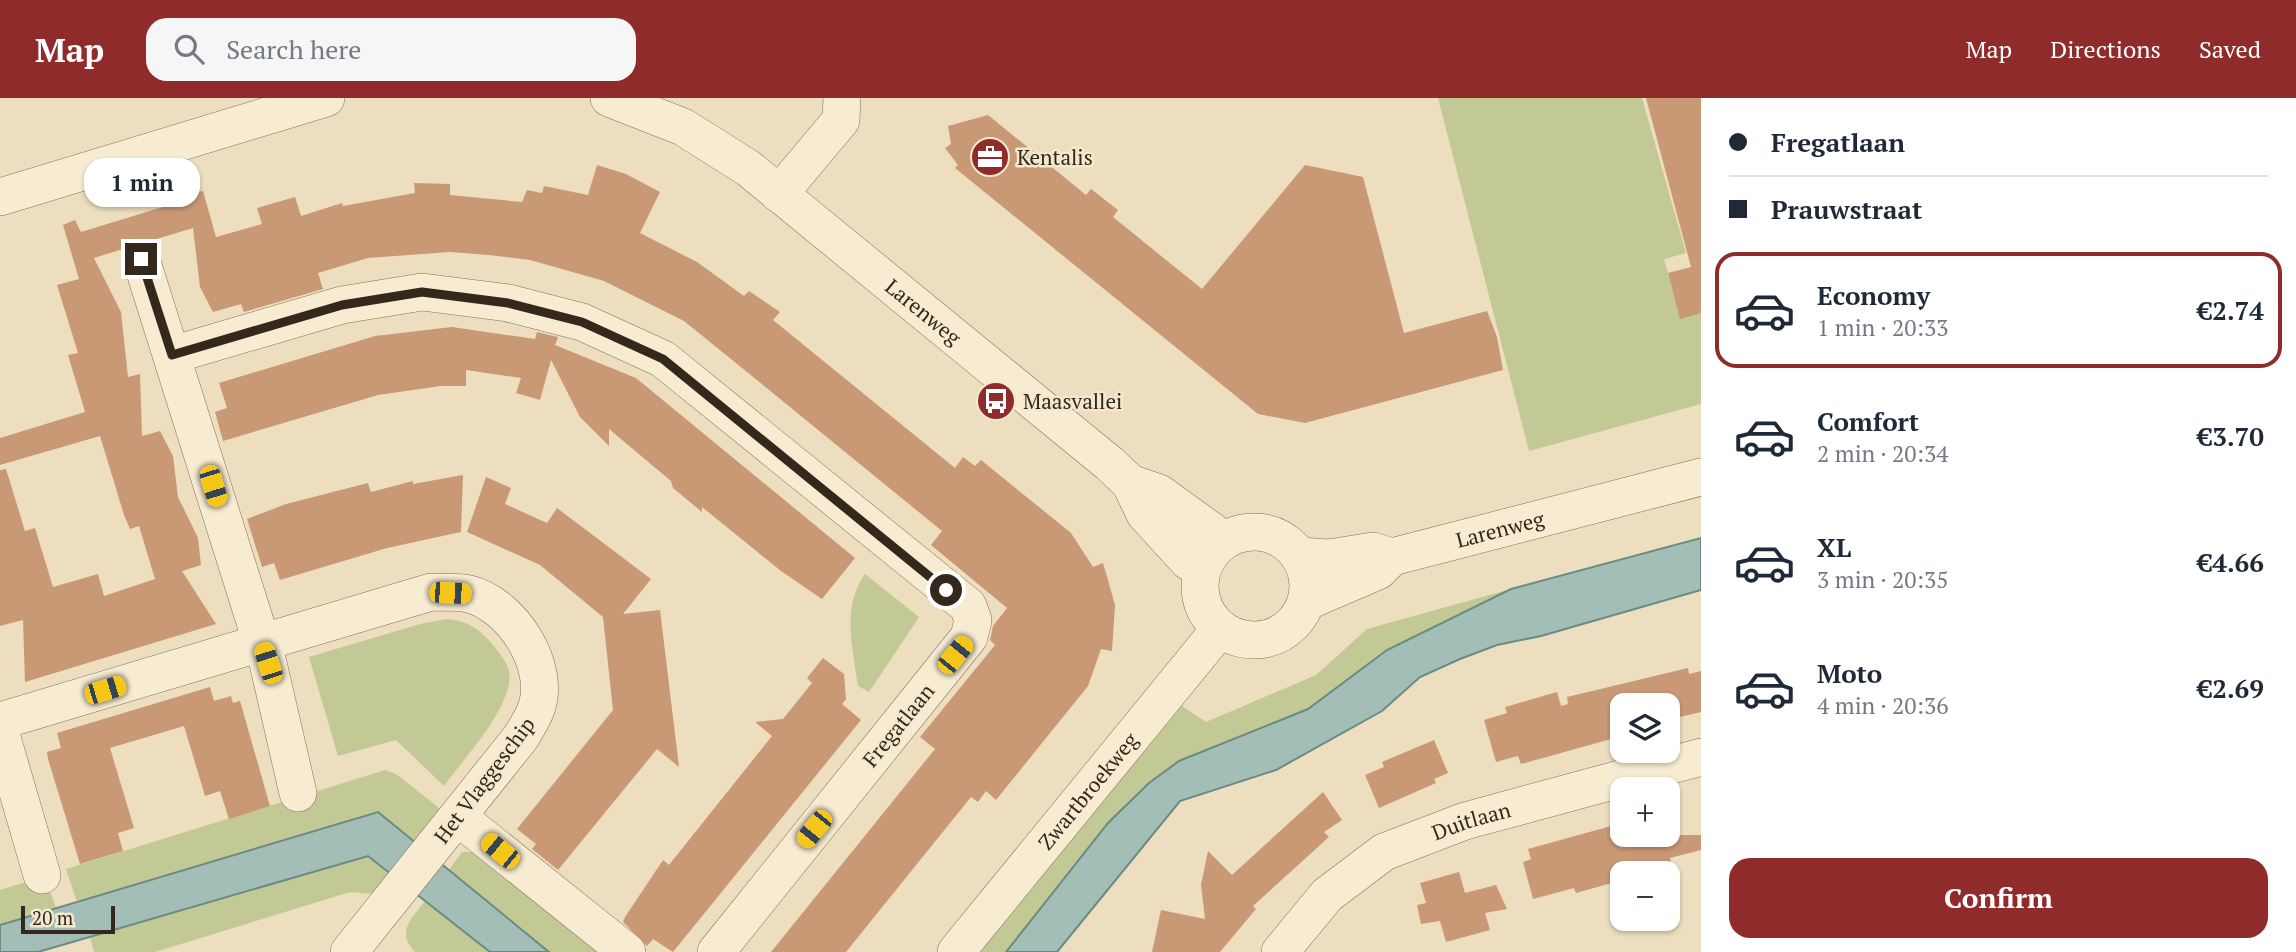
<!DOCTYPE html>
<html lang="en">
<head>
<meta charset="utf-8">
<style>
	body { margin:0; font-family:"PT Serif",serif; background:#f6f6f7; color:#1f2937; height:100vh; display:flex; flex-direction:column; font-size:26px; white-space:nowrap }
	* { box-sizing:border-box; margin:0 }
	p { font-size:23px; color:#747a83 }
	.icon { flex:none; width:38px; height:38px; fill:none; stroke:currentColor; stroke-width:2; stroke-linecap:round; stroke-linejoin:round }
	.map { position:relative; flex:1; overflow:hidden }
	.panel { display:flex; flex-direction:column; background:#fff; width:595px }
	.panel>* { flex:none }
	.guide { display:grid; align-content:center; height:154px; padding:0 28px; background:#fff }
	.buttons { position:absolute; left:1610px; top:595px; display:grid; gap:14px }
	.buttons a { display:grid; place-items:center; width:70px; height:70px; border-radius:14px; background:#fff; box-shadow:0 2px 5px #0004; font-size:35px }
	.scale { position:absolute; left:21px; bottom:18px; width:94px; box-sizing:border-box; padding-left:7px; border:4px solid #34281c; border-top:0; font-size:19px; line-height:24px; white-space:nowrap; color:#34281c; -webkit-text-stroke:5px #f3e9ce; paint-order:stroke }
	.end { position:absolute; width:32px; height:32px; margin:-16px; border:9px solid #34281c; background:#fff; box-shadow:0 0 0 4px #fff }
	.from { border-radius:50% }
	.bubble { position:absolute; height:49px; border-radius:21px; background:#fff; box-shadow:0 2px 5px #0004; font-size:23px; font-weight:800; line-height:49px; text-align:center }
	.car { position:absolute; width:21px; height:42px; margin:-21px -10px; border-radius:9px; box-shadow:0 0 5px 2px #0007; background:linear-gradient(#f5c518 24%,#345 0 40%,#f5c518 0 76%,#345 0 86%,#f5c518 0) }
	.guide b { display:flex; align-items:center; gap:24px; height:66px; font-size:26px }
	.guide b+b { border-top:2px solid #e0e1e3 }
	.guide i { width:18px; height:18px; background:#1f2937 }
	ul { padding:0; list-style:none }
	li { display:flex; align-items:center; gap:21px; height:116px; margin:0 14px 10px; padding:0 14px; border:4px solid transparent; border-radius:21px }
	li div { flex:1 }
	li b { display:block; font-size:26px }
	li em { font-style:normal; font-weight:800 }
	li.selected { border-color:#902b2b }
	li>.icon { width:63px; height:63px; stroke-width:1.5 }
	.button { display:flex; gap:14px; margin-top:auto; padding:14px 28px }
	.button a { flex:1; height:80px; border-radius:21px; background:#902b2b; color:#fff; font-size:28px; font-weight:800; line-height:80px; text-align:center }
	header { display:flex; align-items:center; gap:42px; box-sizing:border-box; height:98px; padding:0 35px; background:#902b2b; color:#fff }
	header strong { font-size:33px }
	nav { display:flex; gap:38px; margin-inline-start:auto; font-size:24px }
	.search { width:490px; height:63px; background:#f6f6f7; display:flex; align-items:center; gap:18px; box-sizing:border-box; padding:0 24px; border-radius:21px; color:#747a83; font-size:26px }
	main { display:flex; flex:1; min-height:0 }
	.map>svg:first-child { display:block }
	.green { fill:#c3c994 }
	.water { fill:#a2beb6; stroke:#6a8b83; stroke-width:2 }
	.building { fill:#c99976 }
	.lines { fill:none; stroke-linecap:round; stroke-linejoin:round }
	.minor-casing { stroke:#846f58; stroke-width:38 }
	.minor { stroke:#f7ecd2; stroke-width:37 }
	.route { stroke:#34281c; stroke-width:9 }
	.labels { text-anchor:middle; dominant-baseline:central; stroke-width:5; stroke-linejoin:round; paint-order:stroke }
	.poi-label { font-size:21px; fill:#34281c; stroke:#f3e9ce; text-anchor:start }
	.street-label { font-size:21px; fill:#34281c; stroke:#f3e9ce }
</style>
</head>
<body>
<header>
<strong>Map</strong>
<div class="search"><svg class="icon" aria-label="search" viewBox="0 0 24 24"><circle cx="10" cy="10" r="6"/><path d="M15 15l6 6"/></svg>Search here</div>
<nav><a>Map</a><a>Directions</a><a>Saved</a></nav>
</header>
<main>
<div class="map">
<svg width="1701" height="854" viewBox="0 0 1701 854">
	<rect width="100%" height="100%" fill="#ecdebf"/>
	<g class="green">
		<path d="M1438,0H1642L1686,155L1664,161L1675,201L1701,195V306L1529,353Z"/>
		<path d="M865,476L919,519L869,594L858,588C853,550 841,509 865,476Z"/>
		<path d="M1511,491L1387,552L1308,611L1256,633L1108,725L1006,854H978L1182,608L1206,624L1316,577L1367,531Z"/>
		<path d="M447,521C467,523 479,530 492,546C498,553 507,564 509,573C515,607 463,661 444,688L396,642L338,658L309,559L420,526Z"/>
		<path d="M385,672L396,676L452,720L426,754L377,714L77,804L66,771Z"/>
		<path d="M462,754H480L608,854H549L449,772Z"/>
		<path d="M368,758L402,784L374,796L350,794L155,854H94L90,839Z"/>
		<path d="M45,778L56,810L0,827V792Z"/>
		<path d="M425,803L490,854H415C396,834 411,821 425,803Z"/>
	</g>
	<g class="water">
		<path d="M1701,440V492L1541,538L1497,547L1460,561L1420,579L1382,613L1276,672L1180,703L1057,854H1006L1108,725L1149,685L1179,663L1308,611L1387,552L1511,491Z"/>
		<path d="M378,714L549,854H490L368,758L38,854H0V827Z"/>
	</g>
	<g class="building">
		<path d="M1646,0H1701V215L1680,221L1668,175L1691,169Z"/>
		<path d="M988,17L1086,97L1091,91L1118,112L1113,119L1202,191L1305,67L1363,79L1404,235L1487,213L1497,239L1503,272L1305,325L1258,316L955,70L958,67L945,50L951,46L948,28Z"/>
		<path d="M597,67L626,76L660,94L640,135L697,164L744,198L749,193L780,214L773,222L955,370L963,359L975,368L981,362L1071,435L1093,469L1103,465L1108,482L1115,507L1112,553L1101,551L1088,588L996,702L986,693L978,704L971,699L846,854H771L935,651L920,639L995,547L990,542L993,528L1007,510L931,447L942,433L747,274L684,223L604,183L530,162L489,157L450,154L368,160L318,175L323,191L244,214L241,206L213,214L200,189L193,130L150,143L135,141L123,151L94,160L121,214L128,279L140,276L142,338L160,333L173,358L178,399L198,440L201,467L182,473L216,526L25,584L23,522L0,528V372L6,371L25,433L35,430L53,489L98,476L104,498L155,481L139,428L130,431L124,417L100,338L0,367V340L85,314L68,257L78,255L57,187L79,181L63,127L75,122L81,134L189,101L188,96L203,93L216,139L262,126L257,110L295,99L301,118L342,105L343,108L415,95L414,85L450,86V97L522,104L527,92L542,95L544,88L588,97Z"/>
		<path d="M452,229L535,241L537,234L558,239L555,247L636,280L855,460L822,501L781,473L702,409V414L673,390L671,383L609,331V348L580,319L551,262L540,302L516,295L521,280L466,272V288H441L378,297L223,343L215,314L227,310L219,285L375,238Z"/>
		<path d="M463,377L461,434L387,450L280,482L274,465L262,469L247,421L286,406L368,385L371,394L413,383V386Z"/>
		<path d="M486,379L511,390L505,406L547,425L557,410L651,481L623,516L660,512L679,669L657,651L558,772L532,751L536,746L517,731L613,612L603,519L540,467L467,434Z"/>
		<path d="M823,560L844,576L846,601L842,606L861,622L673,854L653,841L647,848L623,824L625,819L663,762L669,767L772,638L755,624L783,621L812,585L807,580Z"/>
		<path d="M1688,570L1689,576L1701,573V614L1676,620L1673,607H1622V638L1521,666L1518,658L1496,664L1484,622L1507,615L1505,609L1557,594L1561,608L1568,606L1567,599Z"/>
		<path d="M210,589L214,603L231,598L233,605L240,603L270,708L229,721L220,693L205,698L184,628L110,650L134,730L118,735L123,753L80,766L48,661L47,654L61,650L57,635Z"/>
		<path d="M1434,642L1448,675L1434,681L1436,685L1379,710L1365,677L1384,669L1382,664Z"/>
		<path d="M1323,694L1342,722L1324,734L1329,739L1253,808L1256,811L1220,854H1152L1161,812L1205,821L1201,787L1208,753L1232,777Z"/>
		<path d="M1622,725V737H1701V752L1670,760L1672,768L1645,775H1622V782L1576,795L1574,790L1533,801L1523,764L1531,761L1528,751Z"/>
		<path d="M1459,774L1465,795L1496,787L1507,811L1485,815L1490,832L1446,844L1440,823L1421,826L1417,807L1426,805L1420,785Z"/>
	</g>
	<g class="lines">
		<defs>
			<g id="minor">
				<path id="s1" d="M609,0L683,29L748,70L1110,366L1130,385L1145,416L1188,463L1202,472"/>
				<path d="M779,96L841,22L842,0"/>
				<path d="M0,99L326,0"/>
				<path d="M141,161L268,565L298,695"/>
				<path d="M172,257L342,207L422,194L508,205L582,224L663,261L968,508L973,522L969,539L716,854"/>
				<path d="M1130,385L1159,395L1224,442"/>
				<circle cx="1254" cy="488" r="54"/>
				<path id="s2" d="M1299,458L1329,460L1373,453L1392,459L1701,379"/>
				<path d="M1308,503L1378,473L1392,459"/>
				<path d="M0,623L431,494C442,495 457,493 469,496C511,506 552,568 536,611C533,620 526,630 521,639L349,854"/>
				<path d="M0,633L42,777"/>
				<path d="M458,719L627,854"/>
				<path id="s3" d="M956,854L1220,531"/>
				<path id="s4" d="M1280,854L1327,797L1384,754L1465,723L1701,659"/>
			</g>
		</defs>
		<use href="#minor" class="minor-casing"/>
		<use href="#minor" class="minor"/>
	</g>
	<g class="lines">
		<path class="route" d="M141,161L172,257L342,207L422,194L508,205L582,224L663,261L946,492"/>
	</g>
	<defs>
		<symbol id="office-disc" viewBox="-11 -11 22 22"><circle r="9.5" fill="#902b2b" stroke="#f3e9ce"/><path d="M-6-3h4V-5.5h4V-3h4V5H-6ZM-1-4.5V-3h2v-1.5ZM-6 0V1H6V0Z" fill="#fff"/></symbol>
		<symbol id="bus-disc" viewBox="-11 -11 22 22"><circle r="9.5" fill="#902b2b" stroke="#f3e9ce"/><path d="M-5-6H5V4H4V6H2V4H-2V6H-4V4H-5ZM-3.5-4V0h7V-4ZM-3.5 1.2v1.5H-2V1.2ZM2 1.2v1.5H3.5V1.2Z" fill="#fff"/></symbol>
	</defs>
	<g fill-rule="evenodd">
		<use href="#office-disc" x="968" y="37" width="44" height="44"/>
		<use href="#bus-disc" x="974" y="281" width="44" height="44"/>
	</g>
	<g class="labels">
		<g class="poi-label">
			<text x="1017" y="59">Kentalis</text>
			<text x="1023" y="303">Maasvallei</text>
		</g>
		<g class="street-label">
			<text stroke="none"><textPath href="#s1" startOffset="383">Larenweg</textPath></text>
			<text stroke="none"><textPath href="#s2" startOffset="206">Larenweg</textPath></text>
			<text transform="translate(898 627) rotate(-51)">Fregatlaan</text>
			<text transform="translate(484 682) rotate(-53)">Het Vlaggeschip</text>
			<text stroke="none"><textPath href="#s3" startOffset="208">Zwartbroekweg</textPath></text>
			<text stroke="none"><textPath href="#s4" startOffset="238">Duitlaan</textPath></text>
		</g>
	</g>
</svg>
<div class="buttons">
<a><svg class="icon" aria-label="layers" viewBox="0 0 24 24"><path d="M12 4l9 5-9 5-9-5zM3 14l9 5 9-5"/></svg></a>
<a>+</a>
<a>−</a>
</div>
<div class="scale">20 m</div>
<i class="end from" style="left:946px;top:492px"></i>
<i class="end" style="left:141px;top:161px"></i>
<div class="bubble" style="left:84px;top:60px;width:116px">1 min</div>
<i class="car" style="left:213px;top:388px;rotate:163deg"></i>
<i class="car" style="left:450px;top:495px;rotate:92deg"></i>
<i class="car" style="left:955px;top:557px;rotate:39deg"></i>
<i class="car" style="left:268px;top:565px;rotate:342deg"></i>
<i class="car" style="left:105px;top:592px;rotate:73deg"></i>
<i class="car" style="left:814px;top:731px;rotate:219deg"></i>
<i class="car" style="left:500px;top:753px;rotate:309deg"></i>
</div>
<section class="panel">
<div class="guide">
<b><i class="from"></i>Fregatlaan</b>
<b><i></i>Prauwstraat</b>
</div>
<ul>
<li class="selected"><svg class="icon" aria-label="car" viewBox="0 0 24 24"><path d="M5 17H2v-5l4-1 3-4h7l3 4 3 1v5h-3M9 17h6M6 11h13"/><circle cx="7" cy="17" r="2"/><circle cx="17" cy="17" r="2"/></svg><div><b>Economy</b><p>1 min · 20:33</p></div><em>€2.74</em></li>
<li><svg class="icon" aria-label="car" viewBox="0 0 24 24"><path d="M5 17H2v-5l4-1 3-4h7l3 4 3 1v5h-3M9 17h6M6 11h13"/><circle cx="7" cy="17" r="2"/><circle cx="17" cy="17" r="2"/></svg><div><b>Comfort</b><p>2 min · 20:34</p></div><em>€3.70</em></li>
<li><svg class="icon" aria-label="car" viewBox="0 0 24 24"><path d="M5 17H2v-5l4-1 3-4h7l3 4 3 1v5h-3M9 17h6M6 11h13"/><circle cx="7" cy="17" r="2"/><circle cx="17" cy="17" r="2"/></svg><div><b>XL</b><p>3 min · 20:35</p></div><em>€4.66</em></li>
<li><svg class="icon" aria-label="car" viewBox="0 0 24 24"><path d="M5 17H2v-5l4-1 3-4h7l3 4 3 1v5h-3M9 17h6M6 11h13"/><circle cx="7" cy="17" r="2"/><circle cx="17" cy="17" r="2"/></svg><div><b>Moto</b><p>4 min · 20:36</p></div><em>€2.69</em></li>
</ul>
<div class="button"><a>Confirm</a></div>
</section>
</main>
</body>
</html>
